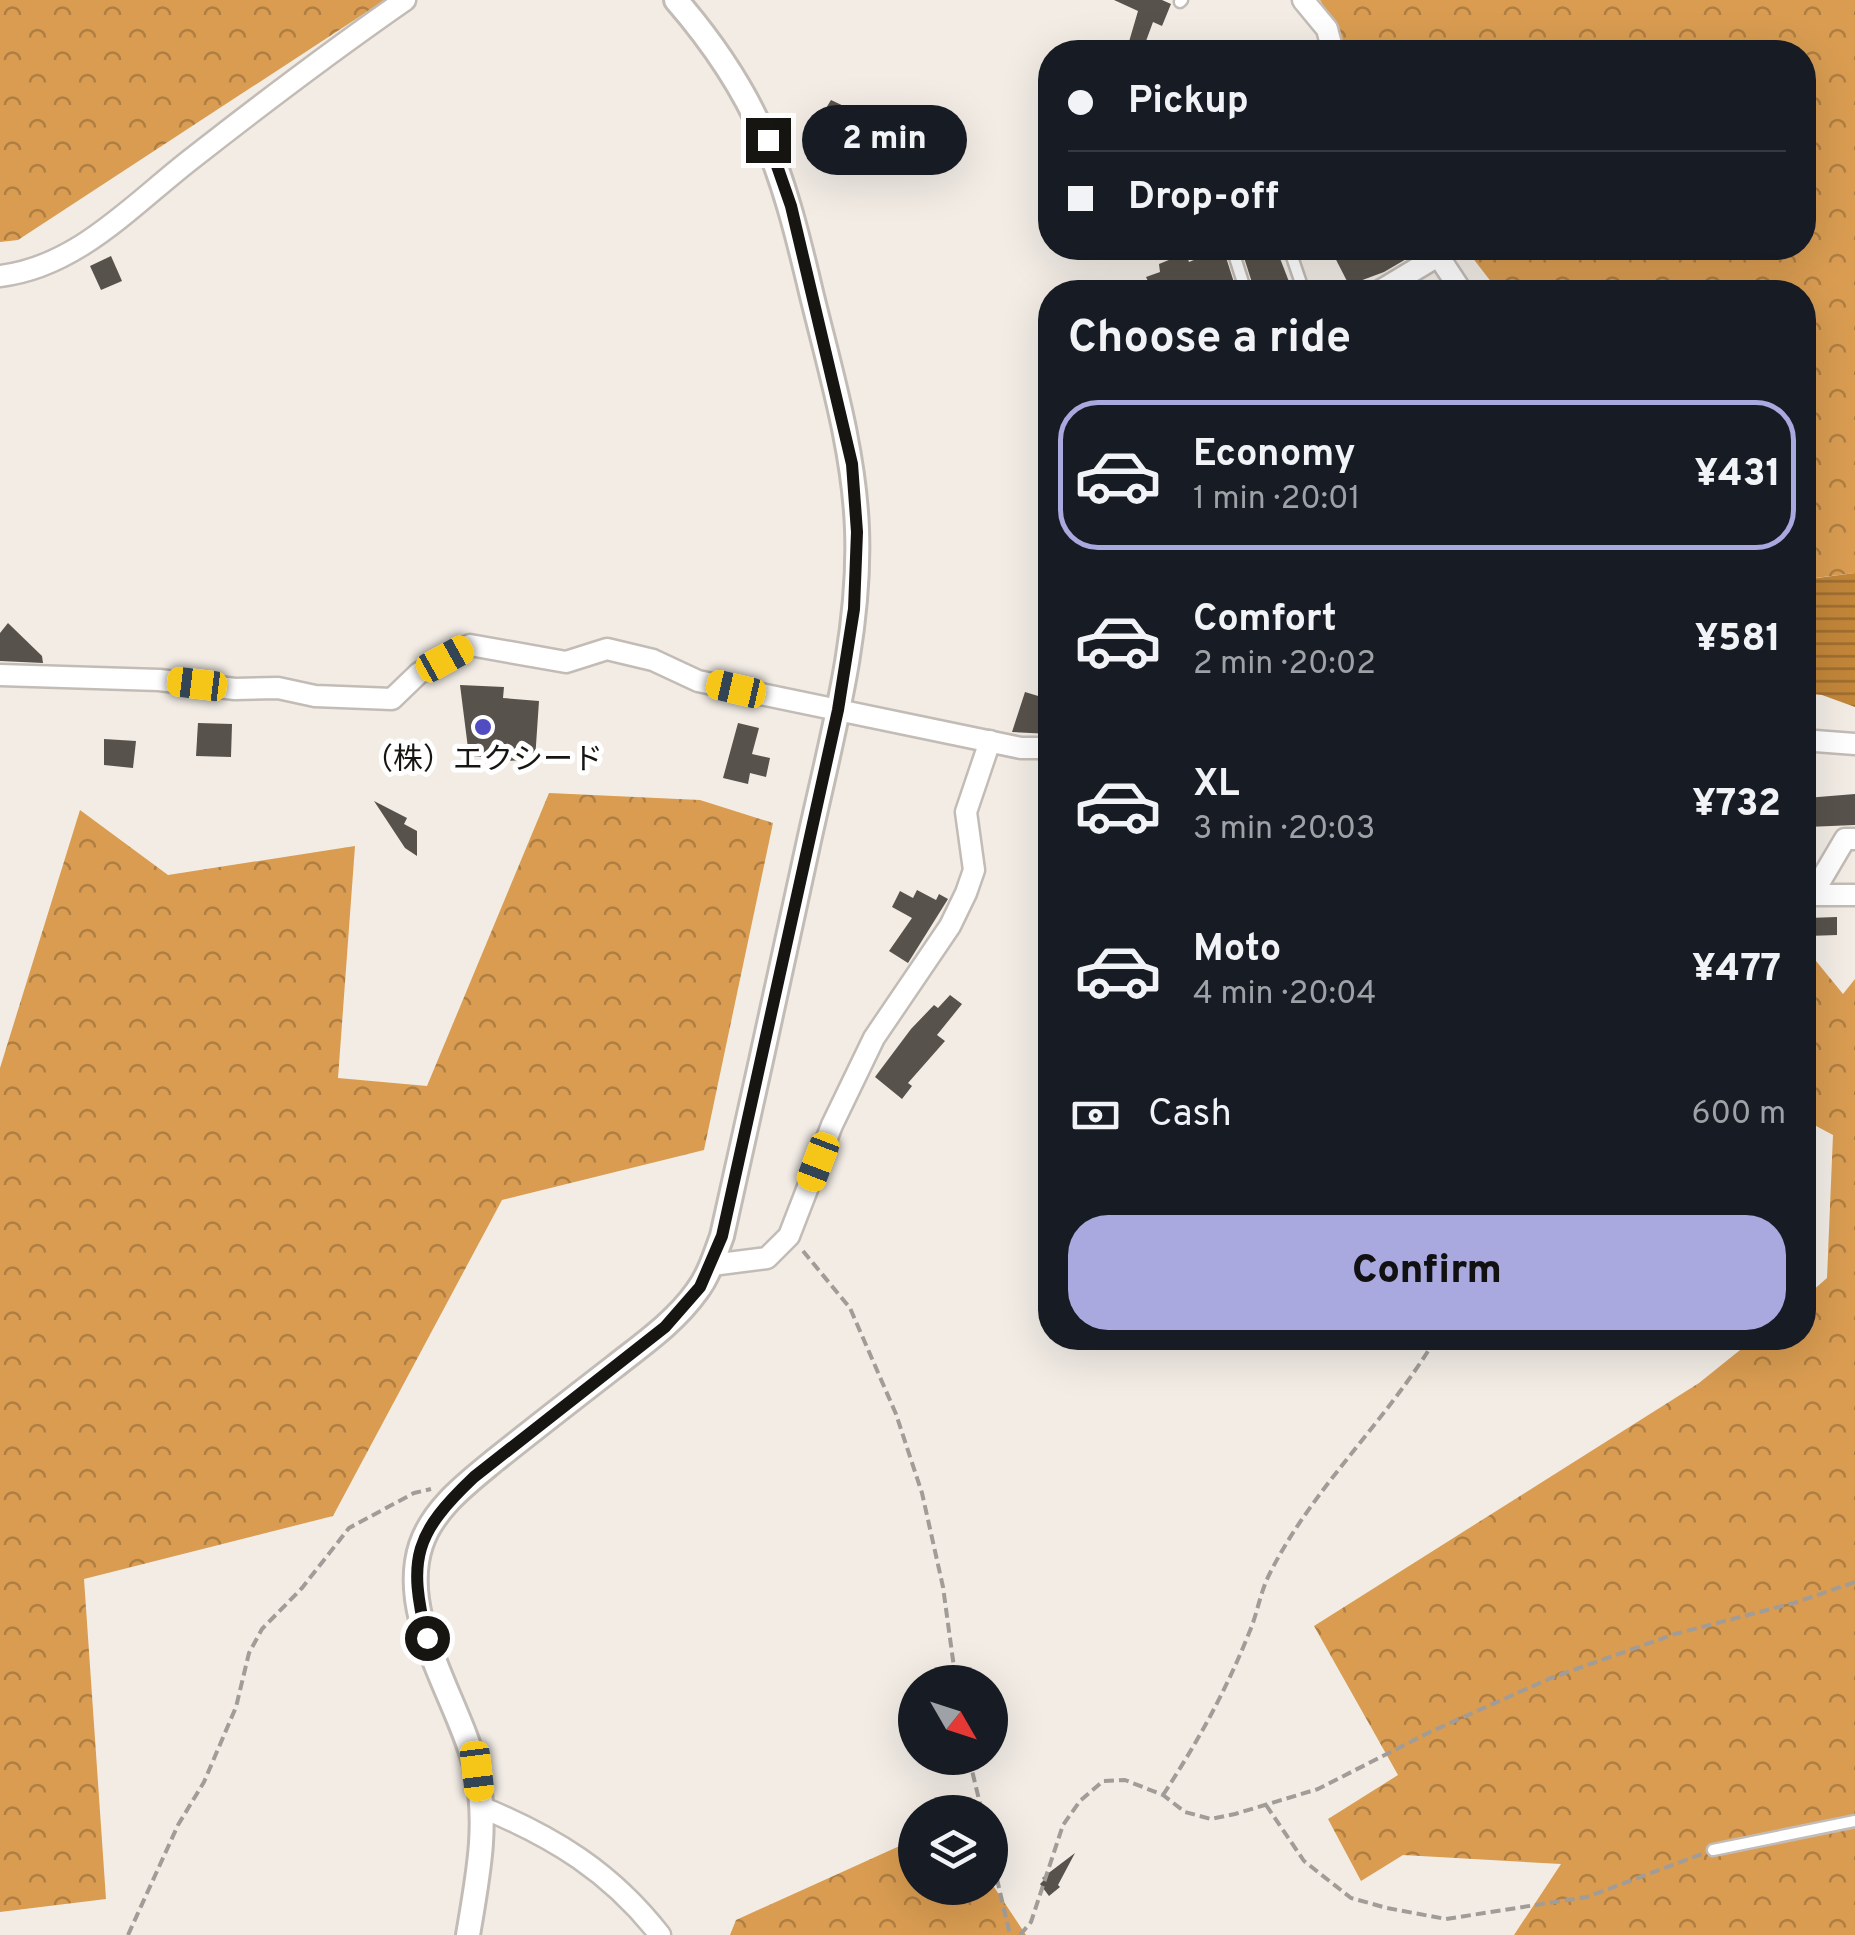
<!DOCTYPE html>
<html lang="en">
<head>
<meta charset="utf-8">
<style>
	body { margin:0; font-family:Overpass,"Noto Sans JP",sans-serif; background:#20242c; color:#f1f3f6; height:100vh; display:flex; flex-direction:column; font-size:38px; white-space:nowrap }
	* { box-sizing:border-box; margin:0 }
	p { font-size:32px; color:#9ea1a6 }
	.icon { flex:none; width:55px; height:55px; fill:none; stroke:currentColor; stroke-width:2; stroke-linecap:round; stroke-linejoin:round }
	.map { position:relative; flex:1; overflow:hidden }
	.side { position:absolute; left:1038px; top:280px; width:778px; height:1070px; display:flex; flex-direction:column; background:#171b24; border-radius:40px; box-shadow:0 10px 40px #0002 }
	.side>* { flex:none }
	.hud { position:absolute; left:1038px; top:40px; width:778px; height:220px; border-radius:40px; box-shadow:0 10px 40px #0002; display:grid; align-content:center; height:220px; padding:0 30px; background:#171b24 }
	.needle { width:65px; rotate:129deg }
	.controls { position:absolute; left:898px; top:1665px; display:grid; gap:20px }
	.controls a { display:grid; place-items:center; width:110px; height:110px; border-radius:50%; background:#171b24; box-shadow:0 10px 40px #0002; font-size:50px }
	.end { position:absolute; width:45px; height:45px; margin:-22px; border:12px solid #171512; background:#fff; box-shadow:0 0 0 5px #fff }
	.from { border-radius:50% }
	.bubble { position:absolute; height:70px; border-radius:35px; background:#171b24; box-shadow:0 10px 40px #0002; font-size:32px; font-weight:800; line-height:70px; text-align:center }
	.car { position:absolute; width:30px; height:60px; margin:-30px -15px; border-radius:12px; box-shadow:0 0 8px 2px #0007; background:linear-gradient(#f5c518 24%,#345 0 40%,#f5c518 0 76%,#345 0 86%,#f5c518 0) }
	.hud b { display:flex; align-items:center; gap:35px; height:95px; font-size:38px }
	.hud b+b { border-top:2px solid #363941 }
	.hud i { width:25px; height:25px; background:#f1f3f6 }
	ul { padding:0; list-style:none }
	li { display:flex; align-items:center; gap:30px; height:150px; margin:0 20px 15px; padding:0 10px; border:5px solid transparent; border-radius:40px }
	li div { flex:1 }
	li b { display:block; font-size:38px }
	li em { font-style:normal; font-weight:800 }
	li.on { border-color:#a9a8df }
	li>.icon { width:90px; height:90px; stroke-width:1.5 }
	h2 { padding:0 30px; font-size:45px; line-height:120px }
	.pay { display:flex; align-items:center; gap:25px; height:110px; padding:0 30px; font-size:38px }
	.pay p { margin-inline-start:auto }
	.primary-button { display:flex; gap:20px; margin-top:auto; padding:20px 30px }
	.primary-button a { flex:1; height:115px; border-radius:40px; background:#a9a8df; color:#111; font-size:40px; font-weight:800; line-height:115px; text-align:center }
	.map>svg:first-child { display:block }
	.forest { fill:url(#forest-crowns) }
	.water { fill:url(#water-rules) }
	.building { fill:#58524c }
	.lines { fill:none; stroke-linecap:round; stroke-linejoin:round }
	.service-casing { stroke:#c3bcb6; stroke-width:15 }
	.minor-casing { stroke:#c3bcb6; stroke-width:25 }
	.tertiary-casing { stroke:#c3bcb6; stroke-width:28 }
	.path { stroke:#a19c97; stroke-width:4; stroke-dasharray:10 5; stroke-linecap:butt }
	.service { stroke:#fff; stroke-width:10 }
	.minor { stroke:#fff; stroke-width:20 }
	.tertiary { stroke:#fff; stroke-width:22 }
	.route { stroke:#171512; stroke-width:12 }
	.poi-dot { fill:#524cc3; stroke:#fff; stroke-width:4 }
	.labels { text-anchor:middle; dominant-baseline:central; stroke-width:10; stroke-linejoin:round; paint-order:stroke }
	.poi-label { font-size:30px; fill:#171512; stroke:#fff }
</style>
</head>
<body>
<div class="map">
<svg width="1855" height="1935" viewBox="0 0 1855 1935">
	<defs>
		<pattern id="forest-crowns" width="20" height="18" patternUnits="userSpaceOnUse" patternTransform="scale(2.5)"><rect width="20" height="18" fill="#d99c51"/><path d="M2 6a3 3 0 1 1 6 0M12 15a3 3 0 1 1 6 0" fill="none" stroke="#af7e42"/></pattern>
		<pattern id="water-rules" width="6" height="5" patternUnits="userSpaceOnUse" patternTransform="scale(2.5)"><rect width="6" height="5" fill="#c28639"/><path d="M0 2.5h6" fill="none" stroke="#9d6c2f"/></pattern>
	</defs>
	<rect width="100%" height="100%" fill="#f2ece5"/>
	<g class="forest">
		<path d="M0,0H385L18,240L0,242Z"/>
		<path d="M1320,0H1855V573L1815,578L1803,529L1802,292H1499L1465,248H1802V52H1348Z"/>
		<path d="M549,793L700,800L773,823L704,1150L502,1200L333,1516L84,1579L106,1899L0,1912V1068L80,810L168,875L355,846L338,1078L427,1086Z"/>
		<path d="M1803,945L1843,994L1855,979V1935H1514L1561,1864L1403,1855L1361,1881L1328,1819L1398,1775L1314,1626L1699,1383L1755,1338H1802L1803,1299L1827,1278L1833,1135L1803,1119Z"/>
		<path d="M915,1839V1888H990V1881L1026,1935H730L736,1920Z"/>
	</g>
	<path class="water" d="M1855,573V707L1822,695L1803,693L1802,580Z"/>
	<g class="building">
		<path d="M1114,0H1162L1171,4L1162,26L1153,22L1142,52H1126L1138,11Z"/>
		<path d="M831,100L848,108L845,118L875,130L872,135L876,137L867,158L851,154L848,162L824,155L821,162L807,159L806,141Z"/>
		<path d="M1223,248L1237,292H1153L1146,277L1160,272L1159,264L1186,253L1189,262Z"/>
		<path d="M1241,248H1276L1293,292H1255Z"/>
		<path d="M1330,248H1409L1413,255L1384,272L1349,285Z"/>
		<path d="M111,256L122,281L101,290L90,266Z"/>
		<path d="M8,623L42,656L43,663L0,661V633Z"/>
		<path d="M460,685L504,687L503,698L539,701L535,760L501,761V758L469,756Z"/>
		<path d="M1025,692L1048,699L1045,714L1050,715V734L1012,732Z"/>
		<path d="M198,723L232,724L231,757L196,756Z"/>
		<path d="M738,723L759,728L752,754L770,758L766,777L750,773L748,784L723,778Z"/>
		<path d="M104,739L136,741L133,768L104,765Z"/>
		<path d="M1855,794V825L1807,827L1806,798Z"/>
		<path d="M374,801L407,818L404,824L417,831V856L405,848Z"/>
		<path d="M917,890L936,900L939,894L948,899L908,963L889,951L912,918L892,907L900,891L913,898Z"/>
		<path d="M1837,917V935L1808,936V918Z"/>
		<path d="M950,995L962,1004L937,1035L945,1041L908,1083L912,1086L902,1099L875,1077L911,1029L934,1005L938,1008Z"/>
		<path d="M1075,1853L1058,1885L1060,1887L1049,1896L1040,1884L1044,1880L1042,1878Z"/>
	</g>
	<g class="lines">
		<defs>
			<g id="service">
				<path d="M1180,2L1182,0"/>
				<path d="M1232,248L1246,292"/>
				<path d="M1289,248L1304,292"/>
				<path d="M1713,1850L1855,1821"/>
			</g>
			<g id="minor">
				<path d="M1303,0L1327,29L1333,52"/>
				<path d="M1433,248L1462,292"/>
				<path d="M0,276C78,267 134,203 194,157C263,103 333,50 405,0"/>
				<path d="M1378,292L1438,256"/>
				<path d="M0,675L159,680L235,689L278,688L315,696L392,699L419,673L470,645L566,662L607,649L653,660L698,681L1021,748H1050"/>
				<path d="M1802,740L1855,744"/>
				<path d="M1855,839H1845L1812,895H1855"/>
				<path d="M712,1265L767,1258L789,1236L832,1125L874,1038L950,926L966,893L974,870L966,812L990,741"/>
				<path d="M481,1807C554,1837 611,1872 660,1935"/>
			</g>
			<path id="tertiary" d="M468,1935C477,1881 489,1824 476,1770C460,1701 397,1617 421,1545C433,1509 466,1484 494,1461C534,1429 574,1398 614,1367C643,1344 675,1322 697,1291C709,1275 715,1255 722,1236C752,1103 781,969 810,836C832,736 861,632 857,529C854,449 830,370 811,292C782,169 760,97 676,0"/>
		</defs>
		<use href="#service" class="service-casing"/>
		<use href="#minor" class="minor-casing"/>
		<use href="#tertiary" class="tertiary-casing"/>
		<g class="path">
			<path d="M803,1251L850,1308L896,1414L922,1493L943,1587L956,1682"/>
			<path d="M969,1758L982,1812"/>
			<path d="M1163,1795C1197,1743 1226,1691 1249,1633C1257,1615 1260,1593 1269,1575C1312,1488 1387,1421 1436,1338"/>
			<path d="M1266,1805L1304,1861L1351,1898L1387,1908L1446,1919L1587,1897L1702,1854"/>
			<path d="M990,1849L1010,1935"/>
			<path d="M128,1935L178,1825L204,1782L236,1707L249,1653L262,1629L302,1588L349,1528L414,1493L431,1489"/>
			<path d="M1020,1935L1031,1922L1063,1825L1080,1801L1103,1781L1125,1780L1163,1795L1185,1812L1211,1819L1235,1814L1318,1789L1430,1732L1551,1678L1675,1634L1794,1603L1855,1582"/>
		</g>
		<use href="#service" class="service"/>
		<use href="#minor" class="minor"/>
		<use href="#tertiary" class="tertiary"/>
	</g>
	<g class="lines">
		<path class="route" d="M427,1638C407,1558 415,1533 474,1477L665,1327L700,1287L722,1236L838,710L854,609L857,532L852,464L791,206L768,140"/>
	</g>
	<circle class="poi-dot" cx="483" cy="727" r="10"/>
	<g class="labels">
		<g class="poi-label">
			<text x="483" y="761">（株）エクシード</text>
		</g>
	</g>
</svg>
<div class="controls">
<a><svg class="needle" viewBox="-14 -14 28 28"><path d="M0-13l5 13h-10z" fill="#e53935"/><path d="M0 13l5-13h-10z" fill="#9ea1a6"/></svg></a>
<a><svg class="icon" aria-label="layers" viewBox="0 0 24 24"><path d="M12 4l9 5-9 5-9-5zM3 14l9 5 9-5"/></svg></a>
</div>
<i class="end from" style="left:427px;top:1638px"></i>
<i class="end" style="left:768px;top:140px"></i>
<div class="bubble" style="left:802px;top:105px;width:165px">2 min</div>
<i class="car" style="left:445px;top:659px;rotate:61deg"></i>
<i class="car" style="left:197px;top:684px;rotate:277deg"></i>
<i class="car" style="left:736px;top:689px;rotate:283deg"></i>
<i class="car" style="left:818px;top:1162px;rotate:201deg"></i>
<i class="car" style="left:477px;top:1771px;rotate:173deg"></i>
<div class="hud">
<b><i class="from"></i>Pickup</b>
<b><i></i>Drop-off</b>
</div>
<section class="side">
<h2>Choose a ride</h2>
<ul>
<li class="on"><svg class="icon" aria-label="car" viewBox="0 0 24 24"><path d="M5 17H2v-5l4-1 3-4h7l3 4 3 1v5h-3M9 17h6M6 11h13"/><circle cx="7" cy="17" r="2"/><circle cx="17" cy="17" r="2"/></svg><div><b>Economy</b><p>1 min · 20:01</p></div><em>¥431</em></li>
<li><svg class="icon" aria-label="car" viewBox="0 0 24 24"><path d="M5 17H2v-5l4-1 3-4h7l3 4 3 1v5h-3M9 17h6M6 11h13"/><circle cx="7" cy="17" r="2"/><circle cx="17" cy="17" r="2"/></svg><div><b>Comfort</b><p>2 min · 20:02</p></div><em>¥581</em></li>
<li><svg class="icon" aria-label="car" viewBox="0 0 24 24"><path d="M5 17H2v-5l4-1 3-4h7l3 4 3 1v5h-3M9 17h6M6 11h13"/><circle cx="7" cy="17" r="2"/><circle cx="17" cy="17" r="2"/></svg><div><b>XL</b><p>3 min · 20:03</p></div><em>¥732</em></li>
<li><svg class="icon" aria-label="car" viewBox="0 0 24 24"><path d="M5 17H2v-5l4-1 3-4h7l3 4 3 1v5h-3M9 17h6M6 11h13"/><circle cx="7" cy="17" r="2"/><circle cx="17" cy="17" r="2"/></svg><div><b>Moto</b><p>4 min · 20:04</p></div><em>¥477</em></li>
</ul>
<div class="pay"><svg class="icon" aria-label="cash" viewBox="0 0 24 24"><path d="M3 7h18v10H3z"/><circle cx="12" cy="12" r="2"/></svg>Cash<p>600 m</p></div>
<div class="primary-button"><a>Confirm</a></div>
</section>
</div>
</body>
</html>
